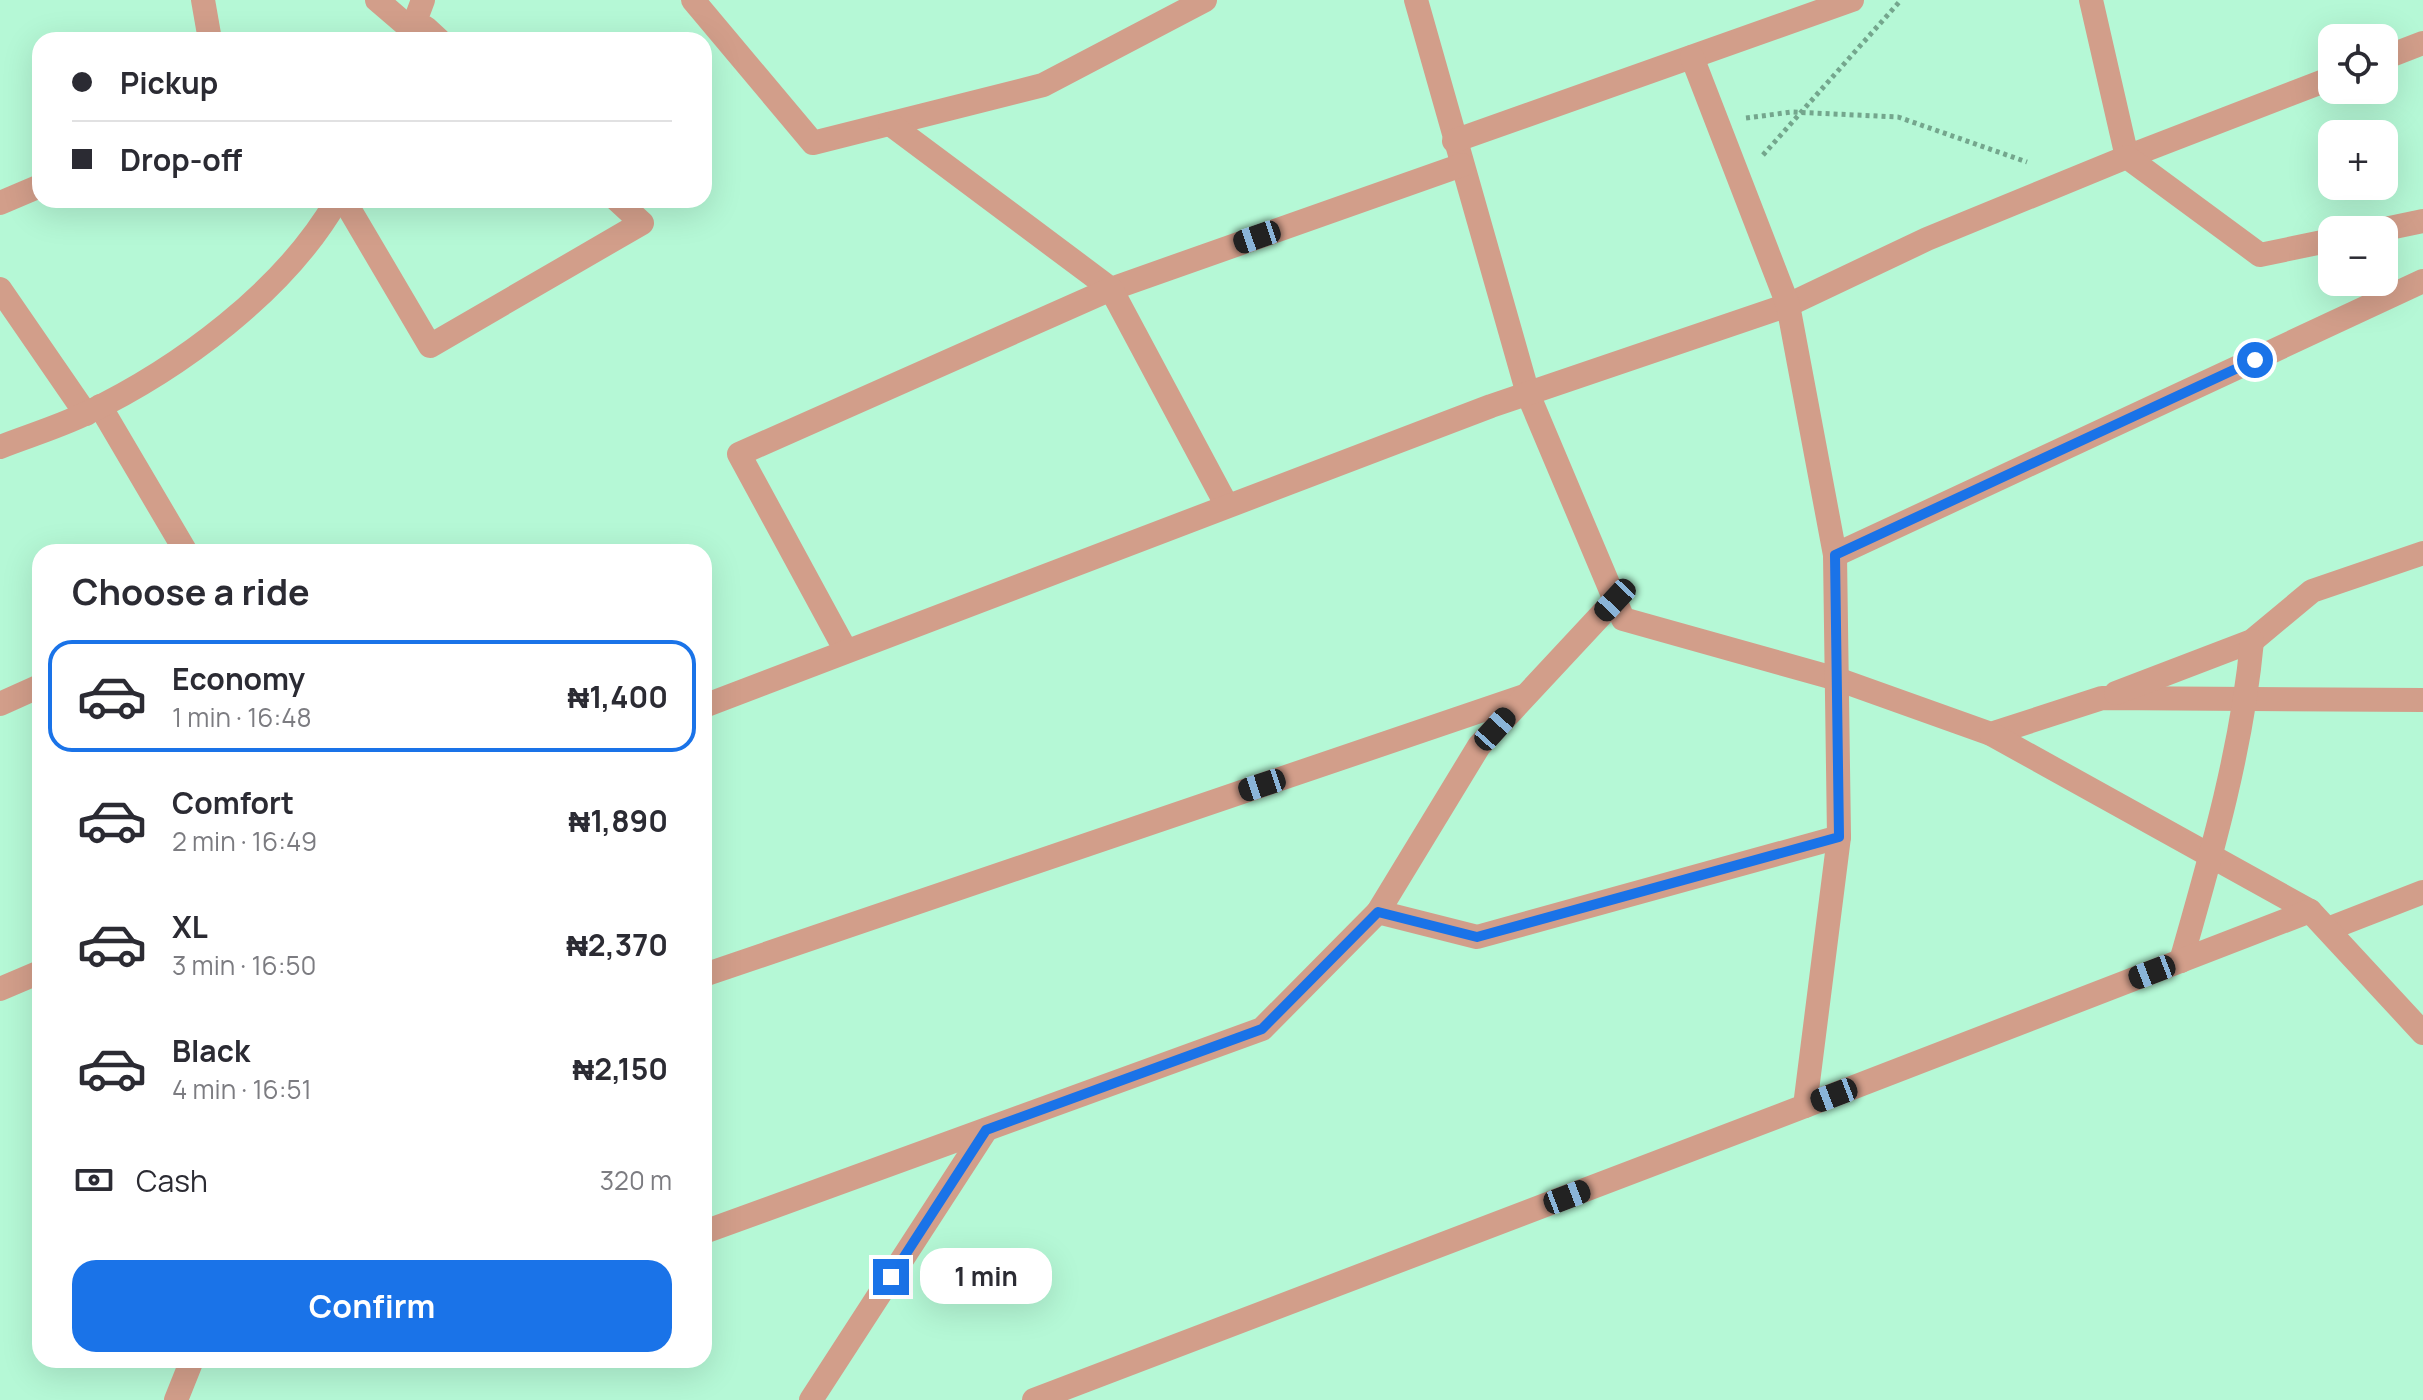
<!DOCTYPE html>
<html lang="en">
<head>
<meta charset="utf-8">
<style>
	body { margin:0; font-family:Manrope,sans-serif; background:#f7f7f7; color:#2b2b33; height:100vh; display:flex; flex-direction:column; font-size:30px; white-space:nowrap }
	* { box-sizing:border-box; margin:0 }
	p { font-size:26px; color:#7c7c81 }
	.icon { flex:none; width:44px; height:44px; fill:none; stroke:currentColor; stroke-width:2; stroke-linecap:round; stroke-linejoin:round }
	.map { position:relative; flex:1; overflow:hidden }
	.drawer { position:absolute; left:32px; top:544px; width:680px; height:824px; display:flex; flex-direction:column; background:#fff; border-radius:24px; box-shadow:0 8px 32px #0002 }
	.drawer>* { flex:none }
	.top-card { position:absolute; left:32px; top:32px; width:680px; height:176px; border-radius:24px; box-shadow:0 8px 32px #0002; display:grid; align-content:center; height:176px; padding:0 40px; background:#fff }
	.buttons { position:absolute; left:2318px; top:24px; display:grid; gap:16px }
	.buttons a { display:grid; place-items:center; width:80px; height:80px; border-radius:16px; background:#fff; box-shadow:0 8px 32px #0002; font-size:40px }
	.end { position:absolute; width:36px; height:36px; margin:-18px; border:10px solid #1a73e8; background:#fff; box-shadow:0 0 0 4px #fff }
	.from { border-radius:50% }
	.bubble { position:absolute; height:56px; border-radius:24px; background:#fff; box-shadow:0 8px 32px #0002; font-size:26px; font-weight:700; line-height:56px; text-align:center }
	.car { position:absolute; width:24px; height:48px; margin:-24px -12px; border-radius:10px; box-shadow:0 0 6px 2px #0007; background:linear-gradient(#222 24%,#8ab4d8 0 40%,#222 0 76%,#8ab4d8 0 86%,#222 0) }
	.top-card b { display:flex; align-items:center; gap:28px; height:76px; font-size:30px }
	.top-card b+b { border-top:2px solid #e1e1e2 }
	.top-card i { width:20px; height:20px; background:#2b2b33 }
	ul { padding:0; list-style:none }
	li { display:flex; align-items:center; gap:24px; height:112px; margin:0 16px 12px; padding:0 24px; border:4px solid transparent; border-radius:24px }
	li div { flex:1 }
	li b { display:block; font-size:30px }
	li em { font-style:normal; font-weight:700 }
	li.selected { border-color:#1a73e8 }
	li>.icon { width:72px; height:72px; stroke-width:1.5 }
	h2 { padding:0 40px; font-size:36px; line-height:96px }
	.pay { display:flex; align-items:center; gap:20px; height:88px; padding:0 40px; font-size:30px }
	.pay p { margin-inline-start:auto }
	.button { display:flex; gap:16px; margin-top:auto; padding:16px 40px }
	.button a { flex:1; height:92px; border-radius:24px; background:#1a73e8; color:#fff; font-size:32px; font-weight:700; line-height:92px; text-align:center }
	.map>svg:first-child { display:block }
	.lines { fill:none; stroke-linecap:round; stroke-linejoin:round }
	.path { stroke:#74a68d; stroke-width:5; stroke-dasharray:4 4; stroke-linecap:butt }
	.street { stroke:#d29e8a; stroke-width:24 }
	.route { stroke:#1a73e8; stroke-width:10 }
</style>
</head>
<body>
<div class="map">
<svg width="2423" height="1400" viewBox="0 0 2423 1400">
	<rect width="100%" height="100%" fill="#b5f8d6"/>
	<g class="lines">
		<g class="path">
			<path d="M1746,118L1792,112L1898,117L2027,162"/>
			<path d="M1763,155L1901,0"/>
		</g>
		<g class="street">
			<path d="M203,0L210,40"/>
			<path d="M377,0L412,30L426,28L439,40"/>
			<path d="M693,0L813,143L1043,85L1205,0"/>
			<path d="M1416,0L1528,394L1623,619L1837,679L1991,734L2102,698L2423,700"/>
			<path d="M2091,0L2127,157L2332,78"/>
			<path d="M408,40L423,0"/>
			<path d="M2384,58L2423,43"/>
			<path d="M890,124L1111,289L1462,165"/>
			<path d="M1454,141L1852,0"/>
			<path d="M344,200L430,346L642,223L617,200"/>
			<path d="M0,203L40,186"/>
			<path d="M2380,230L2423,221"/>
			<path d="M0,289L86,414"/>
			<path d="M100,406L186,552"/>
			<path d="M0,447C28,436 58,427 85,414C179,369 285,291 337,200"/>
			<path d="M1835,555L2423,281"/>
			<path d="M846,651L739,454L1111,289L1227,506"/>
			<path d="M2116,693L2252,641L2312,591L2423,553"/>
			<path d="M0,704L40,686"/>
			<path d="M704,706L1491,406L1788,305L1927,239L2127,157L2260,255L2332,240"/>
			<path d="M1991,734L2310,911"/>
			<path d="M1378,912L1477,937L1839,837"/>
			<path d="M2328,929L2423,892"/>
			<path d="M2181,961C2211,856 2242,750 2252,641"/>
			<path d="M704,975L1524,696"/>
			<path d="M0,989L40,972"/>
			<path d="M1805,1106L2310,911L2423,1033"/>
			<path d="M704,1232L1262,1029L1378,912L1479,746L1615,600"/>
			<path d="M176,1400L192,1360"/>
			<path d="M811,1400L986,1130"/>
			<path d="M1034,1400L1805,1106L1839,837L1835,555L1788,305L1692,57"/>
		</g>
	</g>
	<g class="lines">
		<path class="route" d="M891,1277L986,1130L1262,1029L1378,912L1477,937L1839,837L1835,555L2255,360"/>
	</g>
</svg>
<div class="buttons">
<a><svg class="icon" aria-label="locate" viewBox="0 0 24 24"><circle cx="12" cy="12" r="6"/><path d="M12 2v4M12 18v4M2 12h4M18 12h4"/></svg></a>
<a>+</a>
<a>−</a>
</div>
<i class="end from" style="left:2255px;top:360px"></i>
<i class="end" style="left:891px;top:1277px"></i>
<div class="bubble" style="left:920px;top:1248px;width:132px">1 min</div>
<i class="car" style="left:1257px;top:237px;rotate:251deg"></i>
<i class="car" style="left:1615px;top:600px;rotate:223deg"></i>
<i class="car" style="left:1495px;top:729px;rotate:42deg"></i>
<i class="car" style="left:1262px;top:785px;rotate:252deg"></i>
<i class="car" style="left:2152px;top:972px;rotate:249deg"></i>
<i class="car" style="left:1834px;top:1095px;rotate:249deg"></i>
<i class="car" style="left:1567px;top:1197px;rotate:69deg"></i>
<div class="top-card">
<b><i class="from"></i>Pickup</b>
<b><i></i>Drop-off</b>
</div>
<section class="drawer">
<h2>Choose a ride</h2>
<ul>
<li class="selected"><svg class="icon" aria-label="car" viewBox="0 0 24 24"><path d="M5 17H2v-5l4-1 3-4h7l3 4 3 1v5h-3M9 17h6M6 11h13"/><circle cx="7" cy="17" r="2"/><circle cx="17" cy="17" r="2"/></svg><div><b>Economy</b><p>1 min · 16:48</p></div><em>₦1,400</em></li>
<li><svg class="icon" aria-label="car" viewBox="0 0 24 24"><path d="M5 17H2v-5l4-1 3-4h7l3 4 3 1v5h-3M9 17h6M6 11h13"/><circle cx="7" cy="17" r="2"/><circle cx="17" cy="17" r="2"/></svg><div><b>Comfort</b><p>2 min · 16:49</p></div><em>₦1,890</em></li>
<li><svg class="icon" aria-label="car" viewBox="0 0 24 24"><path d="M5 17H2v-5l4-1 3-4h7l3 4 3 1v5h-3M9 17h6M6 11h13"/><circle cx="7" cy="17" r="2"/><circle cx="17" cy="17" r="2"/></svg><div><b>XL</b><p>3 min · 16:50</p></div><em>₦2,370</em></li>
<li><svg class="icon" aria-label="car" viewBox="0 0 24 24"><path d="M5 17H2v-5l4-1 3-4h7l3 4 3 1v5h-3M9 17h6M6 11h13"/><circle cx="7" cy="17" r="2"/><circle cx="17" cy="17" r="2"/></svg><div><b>Black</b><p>4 min · 16:51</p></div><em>₦2,150</em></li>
</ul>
<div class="pay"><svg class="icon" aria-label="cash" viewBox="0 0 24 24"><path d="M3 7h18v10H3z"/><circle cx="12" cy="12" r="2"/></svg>Cash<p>320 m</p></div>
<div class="button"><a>Confirm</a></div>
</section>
</div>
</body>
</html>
